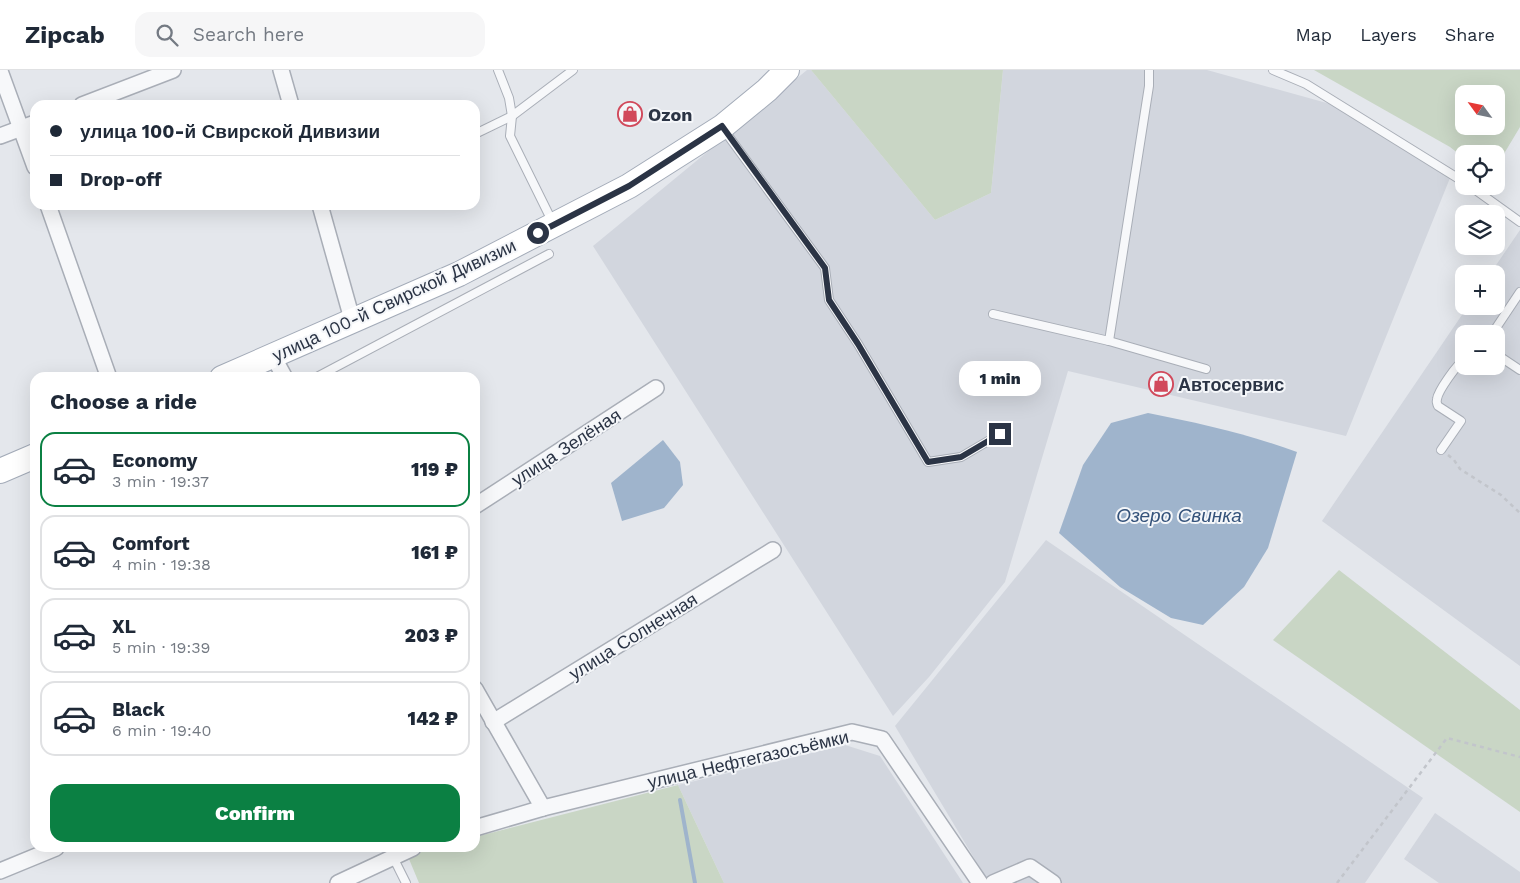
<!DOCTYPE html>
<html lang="en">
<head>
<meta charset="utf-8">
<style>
	body { margin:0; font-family:"Work Sans",sans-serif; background:#f6f6f7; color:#1f2937; height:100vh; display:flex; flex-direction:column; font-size:19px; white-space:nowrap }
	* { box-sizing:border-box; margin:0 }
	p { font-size:16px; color:#747a83 }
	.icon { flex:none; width:28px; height:28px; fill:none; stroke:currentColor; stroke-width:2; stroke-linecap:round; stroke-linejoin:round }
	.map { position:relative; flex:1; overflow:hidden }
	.side { position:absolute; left:30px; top:302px; width:450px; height:480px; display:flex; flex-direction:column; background:#fff; border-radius:15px; box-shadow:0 5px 20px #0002 }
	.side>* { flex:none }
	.hud { position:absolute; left:30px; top:30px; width:450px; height:110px; border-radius:15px; box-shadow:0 5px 20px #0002; display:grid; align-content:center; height:110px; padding:0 20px; background:#fff }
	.needle { width:32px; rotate:303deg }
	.fabs { position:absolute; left:1455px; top:15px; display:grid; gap:10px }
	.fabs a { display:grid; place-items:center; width:50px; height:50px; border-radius:10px; background:#fff; box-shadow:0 5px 20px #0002; font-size:25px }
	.end { position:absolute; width:22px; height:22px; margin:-11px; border:6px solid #2b3445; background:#fff; box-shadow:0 0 0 2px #fff }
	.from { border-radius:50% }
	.bubble { position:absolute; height:35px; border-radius:15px; background:#fff; box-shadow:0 5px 20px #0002; font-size:16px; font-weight:800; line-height:35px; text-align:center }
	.hud b { display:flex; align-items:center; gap:18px; height:48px; font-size:19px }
	.hud b+b { border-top:1px solid #e0e1e3 }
	.hud i { width:12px; height:12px; background:#1f2937 }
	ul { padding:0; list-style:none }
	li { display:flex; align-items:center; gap:15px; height:75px; margin:0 10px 8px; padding:0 10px; border:2px solid #e0e1e3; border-radius:15px }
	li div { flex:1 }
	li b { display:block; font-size:19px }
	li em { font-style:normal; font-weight:800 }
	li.active { border-color:#0b8043 }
	li>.icon { width:45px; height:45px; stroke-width:1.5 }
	h2 { padding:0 20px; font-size:22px; line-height:60px }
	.cta { display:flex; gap:10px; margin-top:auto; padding:10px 20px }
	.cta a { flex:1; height:58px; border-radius:15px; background:#0b8043; color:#fff; font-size:20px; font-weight:800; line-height:58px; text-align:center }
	header { display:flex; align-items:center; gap:30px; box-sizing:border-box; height:70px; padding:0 25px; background:#fff; border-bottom:1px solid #e0e1e3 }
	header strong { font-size:24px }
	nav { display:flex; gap:28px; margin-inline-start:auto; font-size:18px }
	.search { width:350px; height:45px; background:#f6f6f7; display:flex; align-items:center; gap:12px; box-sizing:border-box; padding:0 18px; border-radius:15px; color:#747a83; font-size:19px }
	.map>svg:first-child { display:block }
	.built { fill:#d2d6de; fill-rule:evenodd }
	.green { fill:#c9d6c5; fill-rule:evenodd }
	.water { fill:#9fb4cc }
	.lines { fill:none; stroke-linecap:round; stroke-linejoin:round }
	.stream { stroke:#9fb4cc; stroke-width:4 }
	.lane-casing { stroke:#a9aeb7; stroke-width:10 }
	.street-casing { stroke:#a9aeb7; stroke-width:18 }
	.primary-casing { stroke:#a3abb8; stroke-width:26 }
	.path { stroke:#c2c5cb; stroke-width:2.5; stroke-dasharray:4 4; stroke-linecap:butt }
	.lane { stroke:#f7f8fa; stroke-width:8 }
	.street { stroke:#f7f8fa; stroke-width:15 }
	.primary { stroke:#fff; stroke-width:24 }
	.route { stroke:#2b3445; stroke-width:6 }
	.labels { text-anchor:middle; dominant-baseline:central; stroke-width:4; stroke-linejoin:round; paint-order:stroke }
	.poi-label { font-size:18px; font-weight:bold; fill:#2b3445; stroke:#f4f6f9; text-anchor:start }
	.street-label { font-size:18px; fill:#2b3445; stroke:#f4f6f9 }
	.water-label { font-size:19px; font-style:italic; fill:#34527a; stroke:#f4f6f9 }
</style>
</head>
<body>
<header>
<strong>Zipcab</strong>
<div class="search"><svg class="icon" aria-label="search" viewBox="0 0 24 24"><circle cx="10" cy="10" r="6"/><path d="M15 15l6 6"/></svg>Search here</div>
<nav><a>Map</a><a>Layers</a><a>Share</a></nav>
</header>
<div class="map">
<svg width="1520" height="813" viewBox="0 0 1520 813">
	<rect width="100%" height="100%" fill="#e4e7ec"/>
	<g class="built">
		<path d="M807,0H811L935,150L991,123L1003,0H1207L1334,35L1450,108L1346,366L1068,301L1005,512L929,607L893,646L593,176Z"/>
		<path d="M1520,160V596L1322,451L1468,236H1496V204H1490ZM1464,264H1496V296H1464Z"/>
		<path d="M1046,470L1423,728L1365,813H989L895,656Z"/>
		<path d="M845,675L880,686L963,813H724L678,715Z"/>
		<path d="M1435,743L1520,802V813H1439L1404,789Z"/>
	</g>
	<g class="green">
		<path d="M811,0H1003L991,123L935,150Z"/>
		<path d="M1314,0H1520V57L1496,97V84H1464V88L1450,77ZM1464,24H1496V56H1464Z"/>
		<path d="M1339,500L1520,640V742L1273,570Z"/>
		<path d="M678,715L724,813H419L409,789C428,774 452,778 475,778V767Z"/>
	</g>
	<g class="water">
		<path d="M1148,343C1199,353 1248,364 1297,382L1268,478L1244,517L1203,555L1171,548L1120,517L1059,463L1083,395L1111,353Z"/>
		<path d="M663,370L680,392L683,415L664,438L622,451L611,413Z"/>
	</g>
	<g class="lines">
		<path class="stream" d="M680,730L695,813"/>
		<defs>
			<g id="lane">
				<path d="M498,0L509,28L512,46L510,66L553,153"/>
				<path d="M1273,0L1306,14L1464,112"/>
				<path d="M724,60L825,198L829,230L858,274L928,392L961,387L1000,364"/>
				<path d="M475,64L512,46L573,0"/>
				<path d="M1470,116L1520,152"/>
				<path d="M993,244L1109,271L1149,16V0"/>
				<path d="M1492,264L1520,222"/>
				<path d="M1109,271L1206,299"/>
				<path d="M1496,284L1520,300"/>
				<path d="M315,308L549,184"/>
				<path d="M1441,380L1461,351L1438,336C1437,333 1436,333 1437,329C1438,321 1457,294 1464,290"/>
				<path d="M393,787L406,813"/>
			</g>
			<g id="street">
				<path d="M281,0L291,35"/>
				<path d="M0,1L35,97"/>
				<path d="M82,35L173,0"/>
				<path d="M0,66L35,53"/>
				<path d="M48,135L109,308"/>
				<path d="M320,135L352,249"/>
				<path d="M273,286L285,308"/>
				<path d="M475,436L656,318"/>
				<path d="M475,619L543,738"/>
				<path d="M493,652L773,480"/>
				<path d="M475,758L543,738L852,662L882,669L980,813"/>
				<path d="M0,801L56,778"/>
				<path d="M338,813L413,778"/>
				<path d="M993,813L1030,797L1053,813"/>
			</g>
			<g id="primary">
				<path d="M222,308L459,204L629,116L722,57L767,20L787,0"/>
				<path d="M0,401L35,386"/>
			</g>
		</defs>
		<use href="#lane" class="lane-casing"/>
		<use href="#street" class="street-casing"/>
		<use href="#primary" class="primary-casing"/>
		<g class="path">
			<path d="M1448,385L1454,390L1460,399L1501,425L1520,443"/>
			<path d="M1337,813L1447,668L1520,687"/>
		</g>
		<use href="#lane" class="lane"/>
		<use href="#street" class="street"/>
		<use href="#primary" class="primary"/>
	</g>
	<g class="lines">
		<path class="route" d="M538,163L629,116L722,56L825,198L829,230L858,274L928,392L961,387L1000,364"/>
	</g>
	<defs>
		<symbol id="shop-ring" viewBox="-11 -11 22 22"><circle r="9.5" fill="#f4f6f9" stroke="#d1495b" stroke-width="1.5"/><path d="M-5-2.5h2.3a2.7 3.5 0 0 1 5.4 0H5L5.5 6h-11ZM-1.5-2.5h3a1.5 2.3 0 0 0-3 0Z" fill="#d1495b"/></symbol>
	</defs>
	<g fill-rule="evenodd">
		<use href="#shop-ring" x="616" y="30" width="28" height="28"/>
		<use href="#shop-ring" x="1147" y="300" width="28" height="28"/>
	</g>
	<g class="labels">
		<g class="poi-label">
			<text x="648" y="44">Ozon</text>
			<text x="1178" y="314">Автосервис</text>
		</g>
		<g class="street-label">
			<text transform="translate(394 230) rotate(-25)">улица 100-й Свирской Дивизии</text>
			<text transform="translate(566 377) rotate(-33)">улица Зелёная</text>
			<text transform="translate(633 566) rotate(-32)">улица Солнечная</text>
			<text transform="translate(748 689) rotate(-13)">улица Нефтегазосъёмки</text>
		</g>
		<g class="water-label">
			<text x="1179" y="445">Озеро Свинка</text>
		</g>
	</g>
</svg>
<div class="fabs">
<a><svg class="needle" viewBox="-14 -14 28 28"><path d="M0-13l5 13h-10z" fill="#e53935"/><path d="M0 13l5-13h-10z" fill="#747a83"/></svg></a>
<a><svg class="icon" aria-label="locate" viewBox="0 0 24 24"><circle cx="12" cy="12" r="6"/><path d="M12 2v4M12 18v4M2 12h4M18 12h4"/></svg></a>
<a><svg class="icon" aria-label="layers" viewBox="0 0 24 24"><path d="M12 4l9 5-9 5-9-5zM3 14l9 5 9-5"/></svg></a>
<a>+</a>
<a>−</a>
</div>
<i class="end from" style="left:538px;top:163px"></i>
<i class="end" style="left:1000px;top:364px"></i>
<div class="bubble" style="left:959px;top:291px;width:82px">1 min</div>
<div class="hud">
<b><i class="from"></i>улица 100-й Свирской Дивизии</b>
<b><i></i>Drop-off</b>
</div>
<section class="side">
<h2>Choose a ride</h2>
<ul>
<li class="active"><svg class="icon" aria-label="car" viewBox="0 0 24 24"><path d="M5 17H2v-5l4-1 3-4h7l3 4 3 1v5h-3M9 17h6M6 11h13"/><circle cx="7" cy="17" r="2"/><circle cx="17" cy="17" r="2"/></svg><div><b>Economy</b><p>3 min · 19:37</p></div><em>119 ₽</em></li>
<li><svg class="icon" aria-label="car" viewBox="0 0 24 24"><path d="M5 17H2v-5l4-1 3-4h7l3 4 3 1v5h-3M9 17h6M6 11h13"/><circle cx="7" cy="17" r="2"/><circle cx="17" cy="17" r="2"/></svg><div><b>Comfort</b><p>4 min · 19:38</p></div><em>161 ₽</em></li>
<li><svg class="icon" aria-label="car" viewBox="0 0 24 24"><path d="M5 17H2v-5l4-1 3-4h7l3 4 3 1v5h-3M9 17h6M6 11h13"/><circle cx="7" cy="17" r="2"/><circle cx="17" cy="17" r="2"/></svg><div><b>XL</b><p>5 min · 19:39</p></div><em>203 ₽</em></li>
<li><svg class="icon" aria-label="car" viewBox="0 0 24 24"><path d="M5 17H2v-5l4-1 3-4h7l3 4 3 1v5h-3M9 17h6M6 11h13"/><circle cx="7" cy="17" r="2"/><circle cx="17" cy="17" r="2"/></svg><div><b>Black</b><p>6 min · 19:40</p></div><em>142 ₽</em></li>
</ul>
<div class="cta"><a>Confirm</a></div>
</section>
</div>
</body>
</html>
